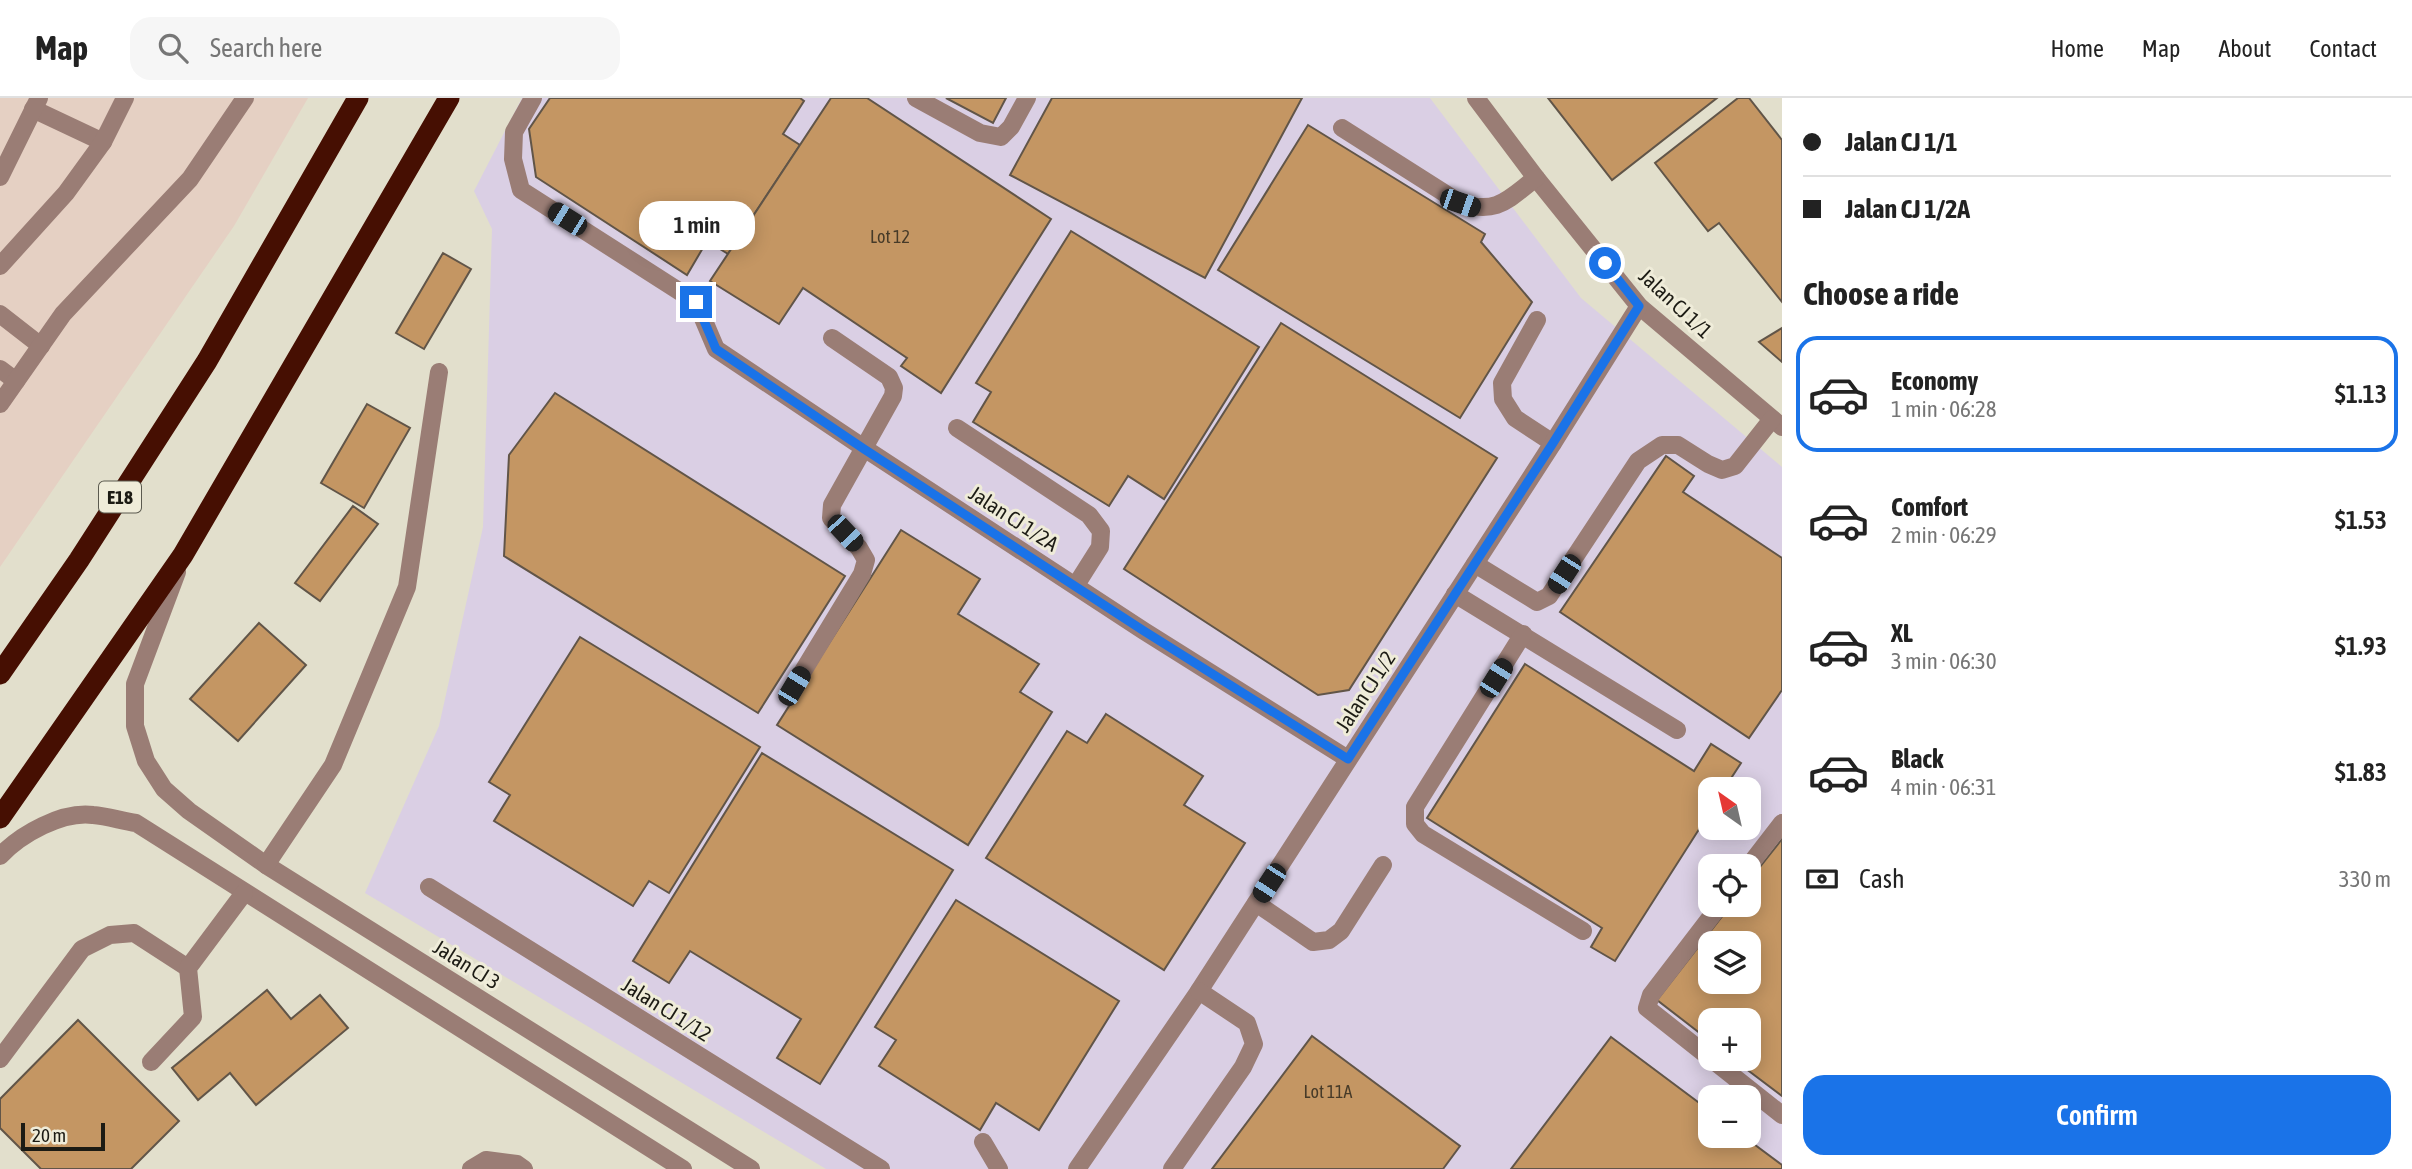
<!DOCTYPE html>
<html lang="en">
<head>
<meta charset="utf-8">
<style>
	body { margin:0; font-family:"Asap Condensed",sans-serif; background:#f6f6f6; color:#222; height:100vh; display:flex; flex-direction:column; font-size:26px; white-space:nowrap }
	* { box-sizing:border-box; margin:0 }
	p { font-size:23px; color:#767676 }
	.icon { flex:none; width:38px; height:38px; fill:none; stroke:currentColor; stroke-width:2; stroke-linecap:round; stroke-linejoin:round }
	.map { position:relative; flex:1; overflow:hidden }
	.panel { display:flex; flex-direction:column; background:#fff; width:630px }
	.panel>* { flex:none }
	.guide { display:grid; align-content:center; height:154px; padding:0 21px; background:#fff }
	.needle { width:46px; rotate:326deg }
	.tools { position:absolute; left:1698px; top:679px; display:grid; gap:14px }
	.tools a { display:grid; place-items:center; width:63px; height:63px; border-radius:14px; background:#fff; box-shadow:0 4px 18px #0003; font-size:35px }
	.scale { position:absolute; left:21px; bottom:18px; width:84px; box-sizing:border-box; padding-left:7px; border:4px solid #1c1b14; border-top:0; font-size:19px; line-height:24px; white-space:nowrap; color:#1c1b14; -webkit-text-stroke:5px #efecd9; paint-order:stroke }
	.end { position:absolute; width:32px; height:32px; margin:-16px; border:9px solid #1a73e8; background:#fff; box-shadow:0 0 0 4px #fff }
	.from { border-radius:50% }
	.bubble { position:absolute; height:49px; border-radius:21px; background:#fff; box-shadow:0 4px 18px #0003; font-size:23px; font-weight:600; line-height:49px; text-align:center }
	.car { position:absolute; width:21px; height:42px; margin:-21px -10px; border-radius:9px; box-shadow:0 0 5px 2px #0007; background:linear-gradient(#222 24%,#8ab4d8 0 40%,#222 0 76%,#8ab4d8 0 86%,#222 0) }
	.guide b { display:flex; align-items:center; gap:24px; height:66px; font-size:26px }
	.guide b+b { border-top:2px solid #e0e0e0 }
	.guide i { width:18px; height:18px; background:#222 }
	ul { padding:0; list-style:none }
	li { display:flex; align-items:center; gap:21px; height:116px; margin:0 14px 10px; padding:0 7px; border:4px solid transparent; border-radius:21px }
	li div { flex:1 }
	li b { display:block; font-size:26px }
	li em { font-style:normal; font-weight:600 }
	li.on { border-color:#1a73e8 }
	li>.icon { width:63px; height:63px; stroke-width:1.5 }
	h2 { padding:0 21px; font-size:32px; line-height:84px }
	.pay { display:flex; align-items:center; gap:18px; height:77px; padding:0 21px; font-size:26px }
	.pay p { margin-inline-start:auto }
	.primary-button { display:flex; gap:14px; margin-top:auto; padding:14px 21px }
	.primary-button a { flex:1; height:80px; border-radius:21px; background:#1a73e8; color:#fff; font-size:28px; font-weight:600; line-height:80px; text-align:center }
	header { display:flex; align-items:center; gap:42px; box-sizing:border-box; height:98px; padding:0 35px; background:#fff; border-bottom:2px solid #e0e0e0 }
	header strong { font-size:33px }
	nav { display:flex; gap:38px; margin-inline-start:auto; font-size:24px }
	.search { width:490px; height:63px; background:#f6f6f6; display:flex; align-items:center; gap:18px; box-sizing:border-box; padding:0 24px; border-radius:21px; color:#767676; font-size:26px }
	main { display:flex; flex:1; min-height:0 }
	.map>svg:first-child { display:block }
	.industrial { fill:#dacfe4; fill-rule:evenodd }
	.medical { fill:#e5d0c3 }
	.building { fill:#c49663; stroke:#615548; stroke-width:2; fill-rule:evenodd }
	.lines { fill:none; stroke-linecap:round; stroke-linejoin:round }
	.minor { stroke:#9a7d75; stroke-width:18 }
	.highway { stroke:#460f02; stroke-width:21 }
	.route { stroke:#1a73e8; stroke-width:9 }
	.labels { text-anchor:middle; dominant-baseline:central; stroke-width:6; stroke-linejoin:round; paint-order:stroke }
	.number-label { font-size:18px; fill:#463a28 }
	.shield { fill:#efecd9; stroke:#5b5a4f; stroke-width:2 }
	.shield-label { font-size:19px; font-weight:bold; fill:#1c1b14 }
	.street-label { font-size:21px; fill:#1c1b14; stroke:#efecd9 }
</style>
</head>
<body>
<header>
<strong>Map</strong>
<div class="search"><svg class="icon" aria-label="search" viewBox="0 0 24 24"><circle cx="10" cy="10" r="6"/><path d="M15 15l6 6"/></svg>Search here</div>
<nav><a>Home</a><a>Map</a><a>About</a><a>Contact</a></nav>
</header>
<main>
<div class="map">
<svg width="1782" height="1071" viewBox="0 0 1782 1071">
	<rect width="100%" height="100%" fill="#e2dfcc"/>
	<path class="industrial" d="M522,0H1430L1581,200L1782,369V1071H826L365,795L439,628L483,429L492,131L474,93ZM1710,691H1748V730H1710ZM1710,768H1748V807H1710ZM1710,845H1748V884H1710ZM1710,922H1748V961H1710ZM1710,999H1748V1038H1710Z"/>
	<path class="medical" d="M0,0H308L234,128L0,469Z"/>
	<g class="building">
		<path d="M550,0H800L804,3L783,36L800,47L728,156L707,143L687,177L536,79L529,31Z"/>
		<path d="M831,0H867L1051,121L941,295L901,268L907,260L803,190L779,226L710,183Z"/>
		<path d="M946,0H1006L993,25Z"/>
		<path d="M1052,0H1302L1205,180L1010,77Z"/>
		<path d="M1548,0H1717L1612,82Z"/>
		<path d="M1738,0H1749L1782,42V204L1719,125L1708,133L1655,65Z"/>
		<path d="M1308,27L1485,136L1481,144L1532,204L1460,320L1218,172Z"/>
		<path d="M1071,133L1259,249L1164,401L1128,378L1109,408L973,324L991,294L976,285Z"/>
		<path d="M443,155L471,171L424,251L396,235Z"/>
		<path d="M1281,225L1497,360L1349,592L1318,597L1124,471Z"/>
		<path d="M1782,230V264L1759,244Z"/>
		<path d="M555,295L845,478L758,615L504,458L509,357Z"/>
		<path d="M367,306L410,330L364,410L321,385Z"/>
		<path d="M1666,358L1694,378L1683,394L1782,460V592L1749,640L1560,514Z"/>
		<path d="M353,408L378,426L320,503L295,485Z"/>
		<path d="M901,432L980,481L958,516L1039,566L1020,594L1052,614L968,747L777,627Z"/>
		<path d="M259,525L306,567L238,643L190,601Z"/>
		<path d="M580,539L760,649L669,795L649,783L633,808L494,723L510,697L489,684Z"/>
		<path d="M1525,566L1694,673L1711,646L1741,665L1724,691H1710V714L1615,863L1591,849L1602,830L1427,720Z"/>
		<path d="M1106,616L1203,678L1184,707L1245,745L1164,872L986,760L1067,633L1087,645Z"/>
		<path d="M762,655L953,772L820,986L777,960L801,921L690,853L669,885L633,863Z"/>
		<path d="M1782,741V998L1733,961H1748V922H1710V943L1657,902L1731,807H1748V784ZM1710,845H1748V884H1710Z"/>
		<path d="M956,802L1119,903L1039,1032L996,1005L980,1032L879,968L896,942L875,929Z"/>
		<path d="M267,892L291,921L320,897L348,930L256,1007L230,975L198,1002L172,970Z"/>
		<path d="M78,922L179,1023L131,1071H41L0,1030V1001Z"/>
		<path d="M1312,938L1460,1048L1443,1071H1212Z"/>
		<path d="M1611,939L1710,1013V1038H1743L1782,1067V1071H1511Z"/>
	</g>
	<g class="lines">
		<g class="minor">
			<path d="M533,0L514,34L513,61L521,92L696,204L716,251L864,350L1144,533L1348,661"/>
			<path d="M916,0L980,35L1001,39L1011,29L1027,0"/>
			<path d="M1476,0L1536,80L1639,208L1782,329"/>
			<path d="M33,11L103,44"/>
			<path d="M1342,30L1460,105C1498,117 1508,101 1536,80"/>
			<path d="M0,79L39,0"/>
			<path d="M0,168L66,95L103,44L125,0"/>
			<path d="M0,216L41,248"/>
			<path d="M1537,222L1502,285L1503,301L1515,320L1553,345"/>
			<path d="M0,271L16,283"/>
			<path d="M0,306L63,216L190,81L245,0"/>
			<path d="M957,330L1089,417L1101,433L1100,449L1076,487"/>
			<path d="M1475,466L1537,504L1549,498L1638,363L1662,347H1678L1708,366L1722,372L1735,368L1772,321"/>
			<path d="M177,474L135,586V628L146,663L164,691L189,713L266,767L751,1071"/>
			<path d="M1455,496L1677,632"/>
			<path d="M1523,536L1415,709V726L1423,736L1583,833"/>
			<path d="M794,588L862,476L866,462L859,450L831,420L832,407L893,298L894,290L889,279L832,240"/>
			<path d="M0,758C21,736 62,713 93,717C107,718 122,723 136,725L683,1071"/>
			<path d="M266,767L333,667L407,489L439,274"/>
			<path d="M1748,769L1782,725"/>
			<path d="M429,789L881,1071"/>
			<path d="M1256,805L1313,844L1329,842L1341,833L1383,767"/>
			<path d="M1720,807L1651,897L1647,910L1782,1017"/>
			<path d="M0,961L82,851L110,837L134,835L188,870"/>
			<path d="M151,964L193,919L188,870L244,795"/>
			<path d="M983,1044L999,1071"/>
			<path d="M471,1071L486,1062L517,1066L524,1071"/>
			<path d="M1077,1071L1199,893L1553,345L1639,208"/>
			<path d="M1172,1071L1243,969L1254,946L1247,925L1199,893"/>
		</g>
		<g class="highway">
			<path d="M0,576L79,462L207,263L358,0"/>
			<path d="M0,720L183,457L449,0"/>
		</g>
	</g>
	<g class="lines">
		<path class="route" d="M696,204L716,251L864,351L1144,533L1348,661L1553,345L1639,208L1605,165"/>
	</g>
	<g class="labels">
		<g class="number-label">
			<text x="890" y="138">Lot 12</text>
			<text x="1328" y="993">Lot 11A</text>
		</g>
		<rect class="shield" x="99" y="383.5" width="42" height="31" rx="5"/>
		<g class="shield-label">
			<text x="120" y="399">E18</text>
		</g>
		<g class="street-label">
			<text transform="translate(1676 205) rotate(43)">Jalan CJ 1/1</text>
			<text transform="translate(1014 420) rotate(33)">Jalan CJ 1/2A</text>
			<text transform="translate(1365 593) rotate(-57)">Jalan CJ 1/2</text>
			<text transform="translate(467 866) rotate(32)">Jalan CJ 3</text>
			<text transform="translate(667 911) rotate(32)">Jalan CJ 1/12</text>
		</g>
	</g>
</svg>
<div class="tools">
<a><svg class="needle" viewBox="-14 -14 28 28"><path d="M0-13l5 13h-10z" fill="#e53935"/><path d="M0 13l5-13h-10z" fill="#767676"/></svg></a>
<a><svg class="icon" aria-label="locate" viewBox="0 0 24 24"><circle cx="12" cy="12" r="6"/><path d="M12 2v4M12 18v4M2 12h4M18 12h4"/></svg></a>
<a><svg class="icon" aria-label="layers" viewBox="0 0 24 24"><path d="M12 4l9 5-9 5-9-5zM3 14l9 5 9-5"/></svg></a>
<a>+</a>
<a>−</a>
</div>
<div class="scale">20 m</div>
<i class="end from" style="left:1605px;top:165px"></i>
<i class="end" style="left:696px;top:204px"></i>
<div class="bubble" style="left:639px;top:103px;width:116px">1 min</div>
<i class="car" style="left:1460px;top:105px;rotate:109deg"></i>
<i class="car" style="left:567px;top:121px;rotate:302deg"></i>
<i class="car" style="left:845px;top:435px;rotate:137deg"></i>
<i class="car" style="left:1564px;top:476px;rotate:213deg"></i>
<i class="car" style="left:1496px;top:580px;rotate:32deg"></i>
<i class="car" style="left:794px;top:588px;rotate:31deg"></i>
<i class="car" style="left:1269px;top:785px;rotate:213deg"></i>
</div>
<section class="panel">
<div class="guide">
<b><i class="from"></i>Jalan CJ 1/1</b>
<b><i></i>Jalan CJ 1/2A</b>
</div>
<h2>Choose a ride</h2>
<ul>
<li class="on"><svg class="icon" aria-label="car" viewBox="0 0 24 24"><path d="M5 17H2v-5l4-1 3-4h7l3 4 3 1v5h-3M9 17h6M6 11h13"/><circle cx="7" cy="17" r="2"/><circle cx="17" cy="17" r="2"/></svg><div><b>Economy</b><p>1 min · 06:28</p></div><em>$1.13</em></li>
<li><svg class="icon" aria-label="car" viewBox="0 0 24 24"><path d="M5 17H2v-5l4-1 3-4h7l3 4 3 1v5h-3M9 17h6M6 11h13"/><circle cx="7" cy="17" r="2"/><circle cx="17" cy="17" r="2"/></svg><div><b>Comfort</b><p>2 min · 06:29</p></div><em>$1.53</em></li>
<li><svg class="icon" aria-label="car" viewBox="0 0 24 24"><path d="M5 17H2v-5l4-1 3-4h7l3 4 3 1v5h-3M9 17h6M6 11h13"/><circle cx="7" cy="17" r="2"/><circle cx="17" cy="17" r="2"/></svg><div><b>XL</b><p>3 min · 06:30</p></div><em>$1.93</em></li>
<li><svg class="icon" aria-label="car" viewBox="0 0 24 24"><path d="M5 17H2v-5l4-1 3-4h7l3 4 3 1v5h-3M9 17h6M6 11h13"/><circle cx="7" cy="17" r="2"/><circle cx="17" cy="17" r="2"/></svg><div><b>Black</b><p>4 min · 06:31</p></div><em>$1.83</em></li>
</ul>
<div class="pay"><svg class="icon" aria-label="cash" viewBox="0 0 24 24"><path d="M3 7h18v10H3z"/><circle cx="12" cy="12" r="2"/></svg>Cash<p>330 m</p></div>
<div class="primary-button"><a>Confirm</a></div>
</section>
</main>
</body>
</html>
